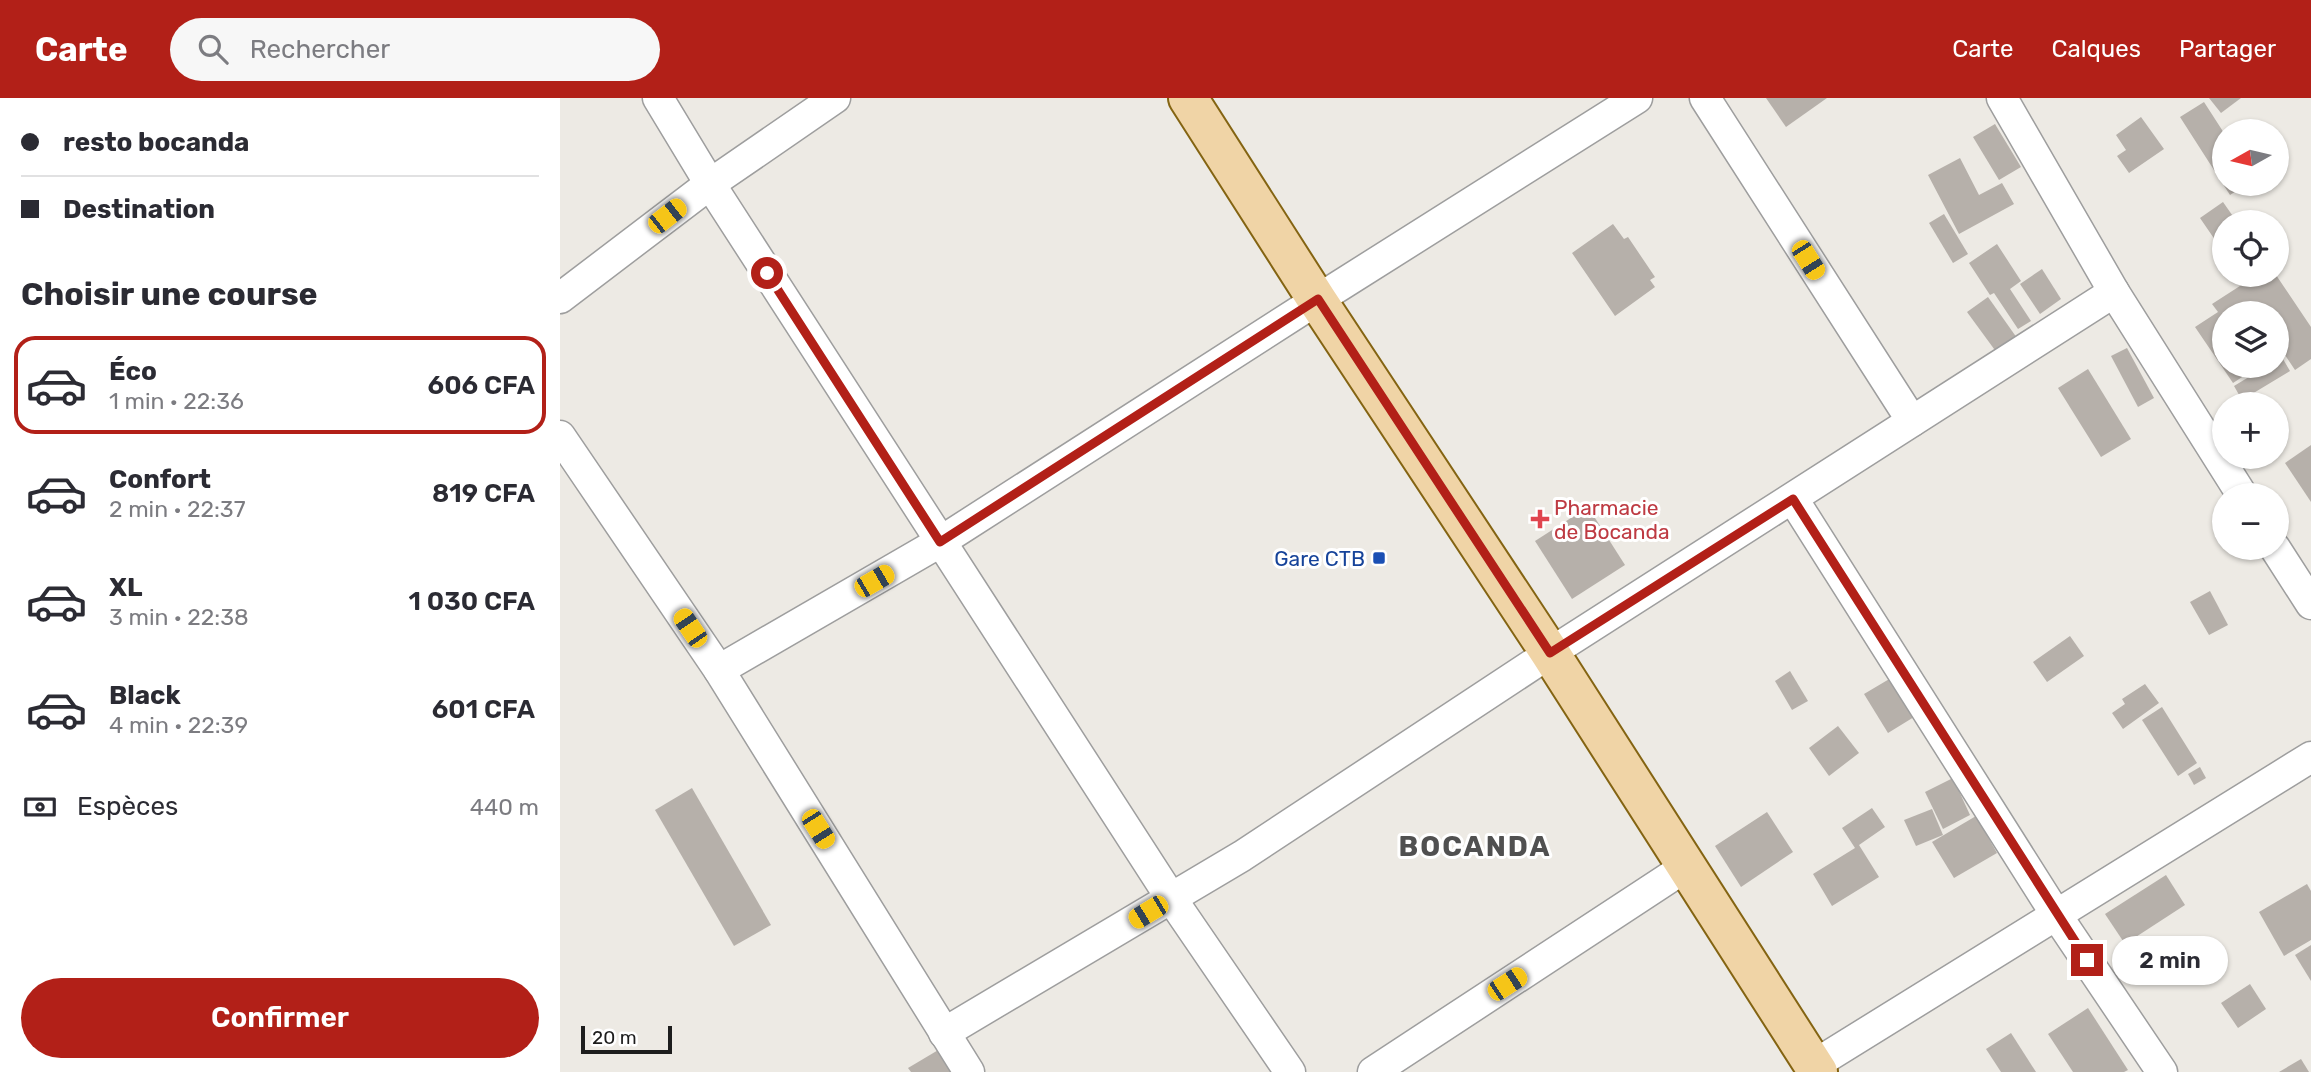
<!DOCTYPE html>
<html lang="fr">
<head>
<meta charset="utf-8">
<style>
	body { margin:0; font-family:Rubik,sans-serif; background:#f7f7f7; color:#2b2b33; height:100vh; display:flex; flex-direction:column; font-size:26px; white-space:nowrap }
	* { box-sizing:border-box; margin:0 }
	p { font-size:23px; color:#7c7c81 }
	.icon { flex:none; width:38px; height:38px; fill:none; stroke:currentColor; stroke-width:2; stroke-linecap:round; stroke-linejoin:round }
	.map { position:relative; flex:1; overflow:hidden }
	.sheet { display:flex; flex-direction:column; background:#fff; width:560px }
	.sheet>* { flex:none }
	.hud { display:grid; align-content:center; height:154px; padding:0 21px; background:#fff }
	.needle { width:46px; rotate:262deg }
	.fabs { position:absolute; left:1652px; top:21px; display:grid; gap:14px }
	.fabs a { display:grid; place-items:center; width:77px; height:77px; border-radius:50%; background:#fff; box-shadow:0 2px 5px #0004; font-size:35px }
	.scale { position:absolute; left:21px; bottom:18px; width:91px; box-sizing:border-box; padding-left:7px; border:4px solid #1d1d1d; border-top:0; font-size:19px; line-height:24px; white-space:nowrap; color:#1d1d1d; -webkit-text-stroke:5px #fff; paint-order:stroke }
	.end { position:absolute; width:32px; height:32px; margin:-16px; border:9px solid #b22018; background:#fff; box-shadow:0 0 0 4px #fff }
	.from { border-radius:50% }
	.bubble { position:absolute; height:49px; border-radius:24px; background:#fff; box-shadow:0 2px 5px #0004; font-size:23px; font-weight:600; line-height:49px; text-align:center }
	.car { position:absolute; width:21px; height:42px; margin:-21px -10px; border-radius:9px; box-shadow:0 0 5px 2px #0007; background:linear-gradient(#f5c518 24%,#345 0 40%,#f5c518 0 76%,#345 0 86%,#f5c518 0) }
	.hud b { display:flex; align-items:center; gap:24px; height:66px; font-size:26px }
	.hud b+b { border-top:2px solid #e1e1e2 }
	.hud i { width:18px; height:18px; background:#2b2b33 }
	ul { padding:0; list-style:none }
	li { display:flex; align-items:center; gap:21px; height:98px; margin:0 14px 10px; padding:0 7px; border:4px solid transparent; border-radius:21px }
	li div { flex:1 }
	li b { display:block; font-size:26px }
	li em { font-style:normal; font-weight:600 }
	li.current { border-color:#b22018 }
	li>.icon { width:63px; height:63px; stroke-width:1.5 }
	h2 { padding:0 21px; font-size:32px; line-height:84px }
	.pay { display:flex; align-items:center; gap:18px; height:77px; padding:0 21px; font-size:26px }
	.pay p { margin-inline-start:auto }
	.primary-button { display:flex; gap:14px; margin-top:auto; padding:14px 21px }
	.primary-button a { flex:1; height:80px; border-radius:42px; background:#b22018; color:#fff; font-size:28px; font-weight:600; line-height:80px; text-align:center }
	header { display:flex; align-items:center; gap:42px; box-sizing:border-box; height:98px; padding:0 35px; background:#b22018; color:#fff }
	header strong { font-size:33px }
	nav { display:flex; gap:38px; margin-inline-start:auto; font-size:24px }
	.search { width:490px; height:63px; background:#f7f7f7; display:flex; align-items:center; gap:18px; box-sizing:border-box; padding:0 24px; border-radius:38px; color:#7c7c81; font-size:26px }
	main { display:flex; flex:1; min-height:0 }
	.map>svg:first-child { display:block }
	.building { fill:#b6b0aa }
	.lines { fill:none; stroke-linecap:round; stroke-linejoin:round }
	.minor-casing { stroke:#9e9e9e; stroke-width:33 }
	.primary-casing { stroke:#846412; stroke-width:42 }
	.minor { stroke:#fff; stroke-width:30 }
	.primary { stroke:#f0d4a6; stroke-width:38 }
	.route { stroke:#b22018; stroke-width:9 }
	.health-dot { fill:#e0444e; stroke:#fff; stroke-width:2.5 }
	.transit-dot { fill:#1a4fb4; stroke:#fff; stroke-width:2.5 }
	.labels { text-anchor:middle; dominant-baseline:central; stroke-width:6; stroke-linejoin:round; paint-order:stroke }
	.health-label { font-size:21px; fill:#be3a42; stroke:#fff; text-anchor:start }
	.transit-label { font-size:21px; fill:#164399; stroke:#fff; text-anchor:end }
	.district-label { font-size:28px; font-weight:bold; letter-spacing:2px; fill:#505050; stroke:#fff }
</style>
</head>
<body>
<header>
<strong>Carte</strong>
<div class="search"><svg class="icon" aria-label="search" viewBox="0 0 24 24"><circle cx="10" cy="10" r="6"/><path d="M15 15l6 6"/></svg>Rechercher</div>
<nav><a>Carte</a><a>Calques</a><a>Partager</a></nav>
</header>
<main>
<section class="sheet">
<div class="hud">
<b><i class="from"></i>resto bocanda</b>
<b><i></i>Destination</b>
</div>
<h2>Choisir une course</h2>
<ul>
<li class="current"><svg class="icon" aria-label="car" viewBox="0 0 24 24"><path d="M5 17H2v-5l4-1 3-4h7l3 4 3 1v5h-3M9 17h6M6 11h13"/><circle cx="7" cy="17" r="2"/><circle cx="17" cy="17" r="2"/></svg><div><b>Éco</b><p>1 min · 22:36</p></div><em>606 CFA</em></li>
<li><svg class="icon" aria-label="car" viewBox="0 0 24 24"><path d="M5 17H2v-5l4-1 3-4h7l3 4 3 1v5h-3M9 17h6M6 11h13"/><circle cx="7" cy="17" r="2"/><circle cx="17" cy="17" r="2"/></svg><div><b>Confort</b><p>2 min · 22:37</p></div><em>819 CFA</em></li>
<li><svg class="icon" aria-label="car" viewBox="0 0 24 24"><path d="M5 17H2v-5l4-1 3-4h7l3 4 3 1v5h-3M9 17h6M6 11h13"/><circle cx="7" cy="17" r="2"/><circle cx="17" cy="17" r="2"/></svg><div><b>XL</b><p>3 min · 22:38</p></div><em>1 030 CFA</em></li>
<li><svg class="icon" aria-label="car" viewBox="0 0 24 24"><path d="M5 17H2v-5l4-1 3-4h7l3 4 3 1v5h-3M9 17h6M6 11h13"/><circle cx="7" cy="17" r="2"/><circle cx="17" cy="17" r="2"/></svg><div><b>Black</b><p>4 min · 22:39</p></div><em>601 CFA</em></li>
</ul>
<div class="pay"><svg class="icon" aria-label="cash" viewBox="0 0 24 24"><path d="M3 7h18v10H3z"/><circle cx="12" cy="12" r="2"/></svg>Espèces<p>440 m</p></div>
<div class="primary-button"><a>Confirmer</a></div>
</section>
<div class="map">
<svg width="1751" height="974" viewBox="0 0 1751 974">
	<rect width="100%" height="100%" fill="#edeae4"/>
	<g class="building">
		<path d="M1206,0H1267L1226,29Z"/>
		<path d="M1649,0H1681L1661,15Z"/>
		<path d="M1644,4L1664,35V86H1687L1670,97L1620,19Z"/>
		<path d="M1581,19L1604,51L1569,75L1557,58L1566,52L1556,37Z"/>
		<path d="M1435,26L1461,69L1439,82L1413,39Z"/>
		<path d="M1400,60L1419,97L1442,85L1454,106L1399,136L1368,77Z"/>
		<path d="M1663,104L1677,124H1664V155L1640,120Z"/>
		<path d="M1384,116L1408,156L1393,165L1369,125Z"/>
		<path d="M1053,126L1064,141L1068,139L1095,179L1090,182L1095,189L1055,218L1012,155Z"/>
		<path d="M1437,146L1461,183L1450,191L1471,223L1458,231L1434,195L1430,197L1409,165Z"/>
		<path d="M1482,171L1501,201L1480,216L1460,186Z"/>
		<path d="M1697,177H1716L1751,229V261L1735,272L1717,245V215H1664V268H1699L1673,285L1635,229L1658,214L1652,206Z"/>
		<path d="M1428,199L1457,240L1437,255L1407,214Z"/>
		<path d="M1567,250L1594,300L1578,309L1551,258Z"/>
		<path d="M1720,256L1730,273L1682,302L1674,288L1707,268H1717V258Z"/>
		<path d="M1528,271L1571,341L1541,359L1498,290Z"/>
		<path d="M1751,347V404L1725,365Z"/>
		<path d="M1028,409L1065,467L1012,501L975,443Z"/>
		<path d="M1650,493L1668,527L1649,537L1630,504Z"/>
		<path d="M1510,538L1524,558L1487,584L1473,564Z"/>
		<path d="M1230,573L1248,603L1232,612L1215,583Z"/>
		<path d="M1331,580L1354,619L1328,635L1304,596Z"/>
		<path d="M1585,586L1599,605L1563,631L1552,615L1565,606L1562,601Z"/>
		<path d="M1602,609L1637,665L1618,678L1582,622Z"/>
		<path d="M1278,628L1299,655L1269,678L1249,650Z"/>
		<path d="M1640,669L1646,680L1634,687L1628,676Z"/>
		<path d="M1393,680L1410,717L1383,731L1365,694Z"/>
		<path d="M132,690L211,827L174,848L95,712Z"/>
		<path d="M1312,710L1325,729L1299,747L1319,779L1272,808L1253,776L1295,750L1282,730Z"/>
		<path d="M1372,711L1383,737L1356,748L1344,722Z"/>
		<path d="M1207,714L1233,754L1181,789L1155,748Z"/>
		<path d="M1416,718L1437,755L1394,780L1372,744Z"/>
		<path d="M1606,777L1625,807L1565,846L1545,816Z"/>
		<path d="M1747,786L1751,793V842L1724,858L1699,814Z"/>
		<path d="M1751,847V883L1735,857Z"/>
		<path d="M1690,886L1706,911L1678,930L1661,905Z"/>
		<path d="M1528,910L1568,972L1564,974H1513L1488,936Z"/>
		<path d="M1451,935L1476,974H1441L1426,951Z"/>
		<path d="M380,951L394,974H351L348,970Z"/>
		<path d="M1741,961L1749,974H1719Z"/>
	</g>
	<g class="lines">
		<defs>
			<g id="minor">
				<path d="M98,0L150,86L611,800L730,974"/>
				<path d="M1145,0L1352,323"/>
				<path d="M1442,0L1554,194L1682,397"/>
				<path d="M0,200L150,86L275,0"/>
				<path d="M0,338L159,572L409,974"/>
				<path d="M1233,401L1497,818L1602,974"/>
				<path d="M1715,450L1751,506"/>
				<path d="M159,572L380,444L757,202L1077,0"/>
				<path d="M384,935L682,758L990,555L1554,194"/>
				<path d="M1254,967L1751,659"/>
				<path d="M813,974L1127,768"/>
			</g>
			<path id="primary" d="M628,0L757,202L990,555L1258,974"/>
		</defs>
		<use href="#minor" class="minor-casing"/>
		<use href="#primary" class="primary-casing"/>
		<use href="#minor" class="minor"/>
		<use href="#primary" class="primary"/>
	</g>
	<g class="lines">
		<path class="route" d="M207,175L380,444L758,201L990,555L1233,401L1527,862"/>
	</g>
	<path class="health-dot" d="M976.5 410.5h7v7h7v7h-7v7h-7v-7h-7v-7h7z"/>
	<rect class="transit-dot" x="812" y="453" width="14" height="14" rx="3.5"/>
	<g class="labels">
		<g class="health-label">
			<text x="994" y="409">Pharmacie<tspan x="994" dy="24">de Bocanda</tspan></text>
		</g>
		<g class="transit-label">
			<text x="805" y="460">Gare CTB</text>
		</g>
		<g class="district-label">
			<text x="915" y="748">BOCANDA</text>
		</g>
	</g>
</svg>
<div class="fabs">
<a><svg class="needle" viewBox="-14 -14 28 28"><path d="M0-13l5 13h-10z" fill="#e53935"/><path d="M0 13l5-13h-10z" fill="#7c7c81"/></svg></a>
<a><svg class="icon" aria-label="locate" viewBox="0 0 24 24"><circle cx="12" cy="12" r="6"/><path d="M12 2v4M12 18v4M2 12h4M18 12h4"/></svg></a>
<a><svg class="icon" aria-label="layers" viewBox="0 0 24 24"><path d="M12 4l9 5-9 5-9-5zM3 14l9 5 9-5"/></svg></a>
<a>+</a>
<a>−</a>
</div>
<div class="scale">20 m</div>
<i class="end from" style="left:207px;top:175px"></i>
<i class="end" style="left:1527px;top:862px"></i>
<div class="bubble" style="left:1552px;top:838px;width:116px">2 min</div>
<i class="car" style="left:107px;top:118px;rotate:52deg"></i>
<i class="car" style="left:1248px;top:162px;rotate:148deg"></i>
<i class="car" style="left:314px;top:483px;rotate:60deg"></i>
<i class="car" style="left:130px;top:530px;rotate:326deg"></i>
<i class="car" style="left:258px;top:731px;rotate:148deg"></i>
<i class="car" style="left:588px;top:814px;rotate:239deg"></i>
<i class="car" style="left:947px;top:886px;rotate:57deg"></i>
</div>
</main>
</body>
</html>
